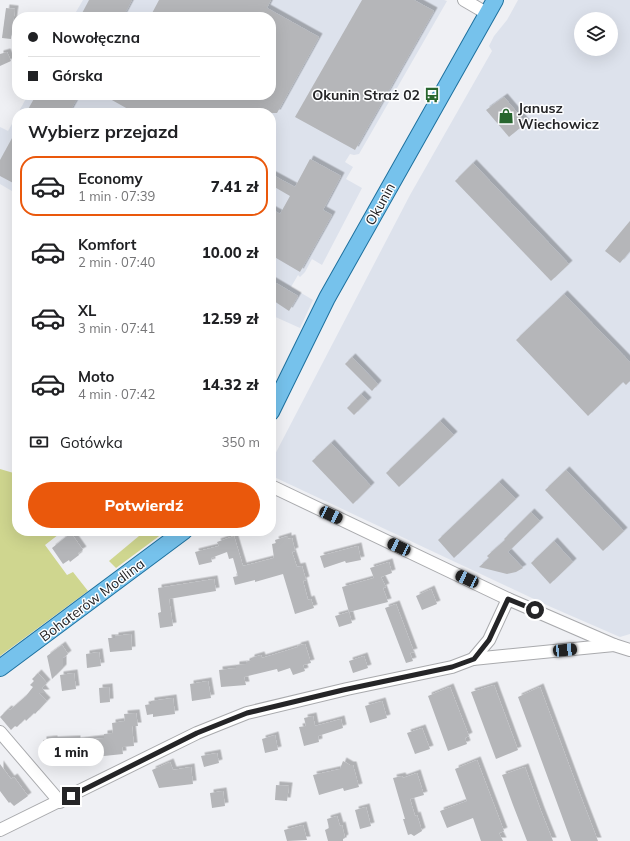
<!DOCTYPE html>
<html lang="pl">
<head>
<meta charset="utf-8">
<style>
	body { margin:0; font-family:Mulish,sans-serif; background:#f2f2f2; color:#202124; height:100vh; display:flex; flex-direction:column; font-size:15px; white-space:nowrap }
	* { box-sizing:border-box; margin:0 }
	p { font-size:13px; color:#757577 }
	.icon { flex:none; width:22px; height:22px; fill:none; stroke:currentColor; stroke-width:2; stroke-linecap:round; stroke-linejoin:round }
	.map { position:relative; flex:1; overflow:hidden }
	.details { position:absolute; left:12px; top:108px; width:264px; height:428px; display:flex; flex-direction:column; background:#fff; border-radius:16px; box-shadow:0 4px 16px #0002 }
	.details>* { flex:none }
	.top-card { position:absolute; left:12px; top:12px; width:264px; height:88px; border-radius:16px; box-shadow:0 4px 16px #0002; display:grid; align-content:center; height:88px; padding:0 16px; background:#fff }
	.buttons { position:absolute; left:574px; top:12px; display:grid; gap:8px }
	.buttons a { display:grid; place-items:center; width:44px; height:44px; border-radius:50%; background:#fff; box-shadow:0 4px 16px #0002; font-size:20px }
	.end { position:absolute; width:18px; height:18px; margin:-9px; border:5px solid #252527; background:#fff; box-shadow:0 0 0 2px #fff }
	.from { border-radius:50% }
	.bubble { position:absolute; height:28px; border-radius:14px; background:#fff; box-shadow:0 4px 16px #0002; font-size:13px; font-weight:800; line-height:28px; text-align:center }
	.car { position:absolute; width:12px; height:24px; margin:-12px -6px; border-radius:5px; box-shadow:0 0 3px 1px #0007; background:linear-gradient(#222 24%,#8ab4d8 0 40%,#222 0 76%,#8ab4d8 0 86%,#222 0) }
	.top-card b { display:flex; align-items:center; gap:14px; height:38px; font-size:15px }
	.top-card b+b { border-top:1px solid #e0e0e0 }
	.top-card i { width:10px; height:10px; background:#202124 }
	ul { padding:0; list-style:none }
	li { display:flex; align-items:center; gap:12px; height:60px; margin:0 8px 6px; padding:0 8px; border:2px solid transparent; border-radius:16px }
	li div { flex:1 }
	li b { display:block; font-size:15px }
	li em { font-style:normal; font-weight:800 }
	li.active { border-color:#ea580c }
	li>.icon { width:36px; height:36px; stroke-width:1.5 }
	h2 { padding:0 16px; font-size:18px; line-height:48px }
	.pay { display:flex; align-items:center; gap:10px; height:44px; padding:0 16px; font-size:15px }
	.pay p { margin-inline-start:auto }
	.button { display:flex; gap:8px; margin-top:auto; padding:8px 16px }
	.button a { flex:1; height:46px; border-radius:24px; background:#ea580c; color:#fff; font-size:16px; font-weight:800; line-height:46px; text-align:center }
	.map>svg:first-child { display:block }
	.built { fill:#dde2ec; fill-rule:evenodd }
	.green { fill:#cfd68f }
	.building { fill:#b5b6b9; filter:url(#shadow) }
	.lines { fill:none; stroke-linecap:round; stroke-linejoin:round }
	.minor-casing { stroke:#a9aaad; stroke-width:14 }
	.major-casing { stroke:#1e719f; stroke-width:18 }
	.minor { stroke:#fff; stroke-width:12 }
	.major { stroke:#76c2ec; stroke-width:16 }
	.route { stroke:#252527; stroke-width:5 }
	.labels { text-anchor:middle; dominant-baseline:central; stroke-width:3; stroke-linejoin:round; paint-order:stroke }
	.poi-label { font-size:14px; font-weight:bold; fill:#252527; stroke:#fdfeff; text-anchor:end }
	.street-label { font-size:14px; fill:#252527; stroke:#fdfeff }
</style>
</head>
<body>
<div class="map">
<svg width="630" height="841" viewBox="0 0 630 841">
	<defs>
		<filter id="shadow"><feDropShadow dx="3.5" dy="-3.5" stdDeviation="0" flood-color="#0004"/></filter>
	</defs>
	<rect width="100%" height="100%" fill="#eff0f4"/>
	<g class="built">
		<path d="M83,0H444L447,1L359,154L354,155L350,154L345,162L353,167L346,179L362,188L322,265L312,259L305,272L300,277L298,275L291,287L313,300L300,328L271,315V113H18L28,95H271V17H73Z"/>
		<path d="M518,0H630V634L620,637L551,607L272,476L271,475V462L410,195L492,51L489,46L494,36L507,20ZM581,19H611V49H581Z"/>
		<path d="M17,115V194L0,184V127L8,131Z"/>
	</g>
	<g class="green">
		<path d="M0,469L17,474V531H63L45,545L67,575L73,572L88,591L0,656Z"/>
		<path d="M145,531H166L116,568L109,561Z"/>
	</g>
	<g class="building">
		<path d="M89,0H132L123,17H80Z"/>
		<path d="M159,0H271L267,8L319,37L277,113H135L103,95H271V17H150Z"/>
		<path d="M362,0H414L434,11L355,150L295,117Z"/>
		<path d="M6,8L15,9L11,39L2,38Z"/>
		<path d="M7,52L11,61L0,66V54Z"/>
		<path d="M36,95H79L69,113H26Z"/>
		<path d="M504,97L526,123L509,137L486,110Z"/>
		<path d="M17,129V185L0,176V160Z"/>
		<path d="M310,159L341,176L323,210L332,215L300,272L271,255V209L280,214L290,196L271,185V174L295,187Z"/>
		<path d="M473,163L569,264L551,281L455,181Z"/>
		<path d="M630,221V251L620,263L605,251Z"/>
		<path d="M271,280L298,296L289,311L271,299Z"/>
		<path d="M564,294L630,362V381L626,385L623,382L588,416L516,340Z"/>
		<path d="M352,357L378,384L372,391L345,364Z"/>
		<path d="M361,394L368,401L354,415L347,408Z"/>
		<path d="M440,421L454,435L399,487L386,473Z"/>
		<path d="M331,443L371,486L353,504L312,461Z"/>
		<path d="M566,470L624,531L603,551L545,490Z"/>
		<path d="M499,482L516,499L454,558L438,540Z"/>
		<path d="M531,512L540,521L508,552L523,568L516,572L507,574L479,567L489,558L487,556L505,540L504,539Z"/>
		<path d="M71,533L83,550L78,553L79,555L75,558L70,562L69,560L63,564L52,548Z"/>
		<path d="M234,536L243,566L274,558L272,544L276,543L275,540L288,536V539L292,538L295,551L292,552L297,567L302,566L306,580L303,581L308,600L311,599L314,608L295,614L283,574L255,582V580L235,585L233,577L238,576L233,558L229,559L227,552L211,558L212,562L199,565L195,552L219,546L217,542Z"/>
		<path d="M554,541L573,562L550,584L531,563Z"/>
		<path d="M358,546L361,560L346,563L345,561L324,568L320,556Z"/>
		<path d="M389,562L392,573L381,577L386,587L383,588L388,602L349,612L342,587L374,578L370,568Z"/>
		<path d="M214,579L216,591L169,599L173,626L160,628L158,613L161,612L158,588Z"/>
		<path d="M431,589L437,604L422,610L416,596Z"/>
		<path d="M396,604L414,652L410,653L413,661L406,663L385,608Z"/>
		<path d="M349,612L352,623L339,627L335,616Z"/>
		<path d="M131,634L132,650L110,652L108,638H115V636Z"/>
		<path d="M305,644L311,663L303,665L305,671L293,675L290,668L278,672L277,669L244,677L246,685L221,687L219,670L236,668V665L246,664V662L251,660V658L261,655L262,658L298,647L297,646Z"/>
		<path d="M62,645L68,654L63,658V668L52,679L47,656Z"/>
		<path d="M99,652L101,666L87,668L86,654Z"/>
		<path d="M364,656L368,668L353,673L349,661Z"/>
		<path d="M38,673L47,683L42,688L46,693H39L47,701L35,714L34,713L26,721L25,719L17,727L15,726L11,730L0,717L8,709L10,710L26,696L33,687L30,685L34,681L32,679Z"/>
		<path d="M74,673L76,689L62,691L60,675Z"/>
		<path d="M208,681L211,698L192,701L190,684Z"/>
		<path d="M494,685L518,750L496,759L471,692Z"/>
		<path d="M109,687L110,702L100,703L99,688Z"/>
		<path d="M450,687L469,736L465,738L467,744L448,751L428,696Z"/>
		<path d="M540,687L581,797L598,841H571L534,740L518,697Z"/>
		<path d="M173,698L175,714L153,717V714L147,715L145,705L151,704V701Z"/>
		<path d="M382,701L387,718L370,723L365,706Z"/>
		<path d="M136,713L138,726H132L134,746L122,747L123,754L85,758L84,757L73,758V756L62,758H51V756L44,757L43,740L54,739V740L77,739V741L104,738V734L113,733L112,723L125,721L124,714Z"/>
		<path d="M313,716L315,726L341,719L343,728L318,736L319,742L304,746L299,727L306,726L304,718Z"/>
		<path d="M422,728L430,749L415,754L407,733Z"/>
		<path d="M275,735L278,750L265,753L262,739Z"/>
		<path d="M217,753L219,763L204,767L201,756Z"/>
		<path d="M477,760L504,831L499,833L503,841H481L473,818L447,828L440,811L467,801L455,769Z"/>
		<path d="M343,761L350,765H353L359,787L344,791L343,788L319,795L313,775L340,769Z"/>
		<path d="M170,762L173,770L191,767L193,784L159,788L152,770Z"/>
		<path d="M0,764L11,779L14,777L28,796L14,806L10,802L9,803L0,791Z"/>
		<path d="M525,767L541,811L553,841H527L513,805L502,775Z"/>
		<path d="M417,773L424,795L410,799L415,816L417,815L422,831L414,836L411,834L408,835L403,819H405L393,778L402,776L403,778Z"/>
		<path d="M276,785L289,786L287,801L275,800Z"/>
		<path d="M223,791L225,806L212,808L210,793Z"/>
		<path d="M366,807L371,826L360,829L355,810Z"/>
		<path d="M337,816L340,826L342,825L345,838L343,839V841H328L325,830L329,828L327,819Z"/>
		<path d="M303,825L307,840L287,841L284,830Z"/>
	</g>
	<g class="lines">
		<defs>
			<g id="minor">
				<path d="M464,0L488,14"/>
				<path d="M271,486L508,599L614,645L630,650"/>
				<path d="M473,659L614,645"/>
				<path d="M0,732L60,802"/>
				<path d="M0,830L197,733L247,713L347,689L452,667L473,659L489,640L508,599"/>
			</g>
			<g id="major">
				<path d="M271,412L327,298L495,0"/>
				<path d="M0,668L184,531"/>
			</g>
		</defs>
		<use href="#minor" class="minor-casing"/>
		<use href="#major" class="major-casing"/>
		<use href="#minor" class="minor"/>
		<use href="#major" class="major"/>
	</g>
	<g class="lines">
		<path class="route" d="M71,796L197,733L247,713L343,690L452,667L474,659L489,640L508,599L535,610"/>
	</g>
	<defs>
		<symbol id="bus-bare" viewBox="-9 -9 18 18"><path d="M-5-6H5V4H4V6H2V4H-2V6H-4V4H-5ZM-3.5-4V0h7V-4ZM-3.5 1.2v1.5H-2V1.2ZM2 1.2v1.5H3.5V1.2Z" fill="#27652e" stroke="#fdfeff" stroke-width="2.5" paint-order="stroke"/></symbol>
		<symbol id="shop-bare" viewBox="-9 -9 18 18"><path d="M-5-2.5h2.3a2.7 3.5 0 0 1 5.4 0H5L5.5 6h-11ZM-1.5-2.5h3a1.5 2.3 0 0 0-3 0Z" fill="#27652e" stroke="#fdfeff" stroke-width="2.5" paint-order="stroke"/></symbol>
	</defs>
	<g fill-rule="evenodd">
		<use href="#bus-bare" x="421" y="84" width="22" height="22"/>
		<use href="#shop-bare" x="495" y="105" width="22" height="22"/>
	</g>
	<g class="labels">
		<g class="poi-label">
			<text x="420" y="95">Okunin Straż 02</text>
			<text x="518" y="108" text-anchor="start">Janusz<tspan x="518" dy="16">Wiechowicz</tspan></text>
		</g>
		<g class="street-label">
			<text transform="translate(380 204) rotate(-61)">Okunin</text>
			<text transform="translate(92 600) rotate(-37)">Bohaterów Modlina</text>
		</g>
	</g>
</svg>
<div class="buttons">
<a><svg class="icon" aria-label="layers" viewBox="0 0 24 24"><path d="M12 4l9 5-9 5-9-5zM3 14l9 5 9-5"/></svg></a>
</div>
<i class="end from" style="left:535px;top:610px"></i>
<i class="end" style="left:71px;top:796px"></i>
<div class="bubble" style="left:38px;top:738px;width:66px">1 min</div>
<i class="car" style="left:331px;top:515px;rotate:115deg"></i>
<i class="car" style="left:399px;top:547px;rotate:295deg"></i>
<i class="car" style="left:467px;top:579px;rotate:295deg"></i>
<i class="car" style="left:565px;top:650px;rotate:84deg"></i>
<div class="top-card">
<b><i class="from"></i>Nowołęczna</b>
<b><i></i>Górska</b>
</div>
<section class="details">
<h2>Wybierz przejazd</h2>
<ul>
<li class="active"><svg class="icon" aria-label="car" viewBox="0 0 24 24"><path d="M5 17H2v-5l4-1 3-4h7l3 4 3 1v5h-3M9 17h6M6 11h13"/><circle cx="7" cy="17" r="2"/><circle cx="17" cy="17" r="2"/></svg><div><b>Economy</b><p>1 min · 07:39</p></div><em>7.41 zł</em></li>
<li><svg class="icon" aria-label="car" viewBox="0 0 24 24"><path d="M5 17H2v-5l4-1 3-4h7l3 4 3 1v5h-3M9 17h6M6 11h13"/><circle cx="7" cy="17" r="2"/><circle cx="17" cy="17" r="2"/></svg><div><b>Komfort</b><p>2 min · 07:40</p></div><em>10.00 zł</em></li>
<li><svg class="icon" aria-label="car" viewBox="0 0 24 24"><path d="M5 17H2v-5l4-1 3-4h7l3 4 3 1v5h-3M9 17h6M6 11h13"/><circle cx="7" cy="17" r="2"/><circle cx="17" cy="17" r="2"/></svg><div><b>XL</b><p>3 min · 07:41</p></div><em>12.59 zł</em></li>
<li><svg class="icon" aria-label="car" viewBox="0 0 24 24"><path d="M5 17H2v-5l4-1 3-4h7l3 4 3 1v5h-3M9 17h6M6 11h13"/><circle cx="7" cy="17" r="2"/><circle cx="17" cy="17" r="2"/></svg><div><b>Moto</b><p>4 min · 07:42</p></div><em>14.32 zł</em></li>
</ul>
<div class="pay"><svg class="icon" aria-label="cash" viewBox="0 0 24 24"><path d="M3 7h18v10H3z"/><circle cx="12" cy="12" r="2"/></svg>Gotówka<p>350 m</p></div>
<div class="button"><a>Potwierdź</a></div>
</section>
</div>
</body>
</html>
